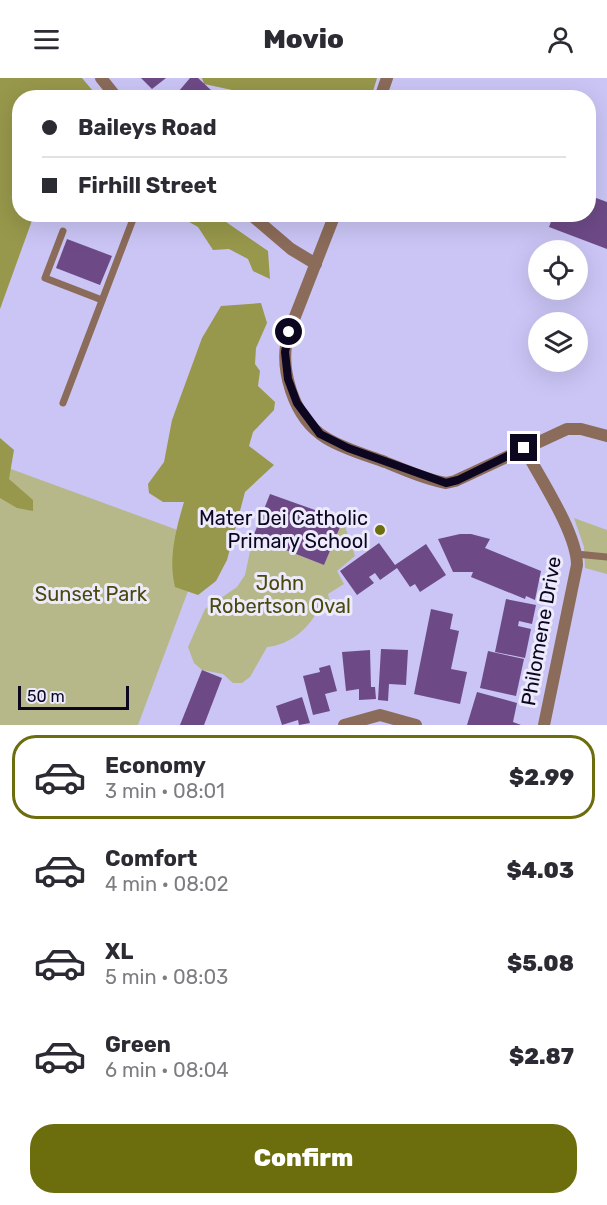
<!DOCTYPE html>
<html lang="en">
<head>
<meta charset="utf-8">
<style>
	body { margin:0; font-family:Rubik,sans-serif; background:#f7f7f7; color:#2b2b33; height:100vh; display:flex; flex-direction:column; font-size:22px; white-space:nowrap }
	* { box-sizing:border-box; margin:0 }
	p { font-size:20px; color:#7c7c81 }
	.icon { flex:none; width:33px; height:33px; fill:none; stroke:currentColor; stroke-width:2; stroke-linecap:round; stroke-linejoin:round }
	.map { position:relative; height:647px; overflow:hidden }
	.panel { display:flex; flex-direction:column; background:#fff; flex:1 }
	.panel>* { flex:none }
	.banner { position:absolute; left:12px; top:12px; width:584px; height:132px; border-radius:24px; box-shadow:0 6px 24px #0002; display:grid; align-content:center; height:132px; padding:0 30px; background:#fff }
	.fabs { position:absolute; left:528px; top:162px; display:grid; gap:12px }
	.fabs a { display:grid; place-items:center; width:60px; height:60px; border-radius:50%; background:#fff; box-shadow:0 6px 24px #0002; font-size:30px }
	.scale { position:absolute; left:18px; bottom:15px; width:111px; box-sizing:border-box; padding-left:6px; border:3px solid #0d0621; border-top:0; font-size:16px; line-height:21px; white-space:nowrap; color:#0d0621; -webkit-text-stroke:4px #eceafb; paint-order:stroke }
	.end { position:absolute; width:27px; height:27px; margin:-14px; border:8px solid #0d0621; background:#fff; box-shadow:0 0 0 3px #fff }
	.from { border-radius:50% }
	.banner b { display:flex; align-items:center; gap:21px; height:57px; font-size:22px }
	.banner b+b { border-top:2px solid #e1e1e2 }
	.banner i { width:15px; height:15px; background:#2b2b33 }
	ul { padding:10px 0 0; list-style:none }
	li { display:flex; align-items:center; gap:18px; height:84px; margin:0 12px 9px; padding:0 18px; border:3px solid transparent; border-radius:24px }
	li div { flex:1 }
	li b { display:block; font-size:22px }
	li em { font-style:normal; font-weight:800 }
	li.selected { border-color:#6c6d0d }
	li>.icon { width:54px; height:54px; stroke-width:1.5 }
	.action { display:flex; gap:12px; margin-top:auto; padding:12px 30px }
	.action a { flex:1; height:69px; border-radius:24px; background:#6c6d0d; color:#fff; font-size:24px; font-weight:800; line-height:69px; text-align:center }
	header { display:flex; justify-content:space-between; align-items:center; height:78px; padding:0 30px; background:#fff; font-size:27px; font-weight:800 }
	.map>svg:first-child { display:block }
	.green { fill:#b6b889 }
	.forest { fill:#97984b }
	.building { fill:#6d4a86 }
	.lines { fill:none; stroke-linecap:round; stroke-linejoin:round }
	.service { stroke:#8b6b59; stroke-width:7 }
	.minor { stroke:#8b6b59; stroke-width:12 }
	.route { stroke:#0d0621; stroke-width:8 }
	.poi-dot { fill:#6c6d0d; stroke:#eceafb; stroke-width:2 }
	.labels { text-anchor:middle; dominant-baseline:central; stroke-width:6; stroke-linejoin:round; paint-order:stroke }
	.poi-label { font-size:20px; fill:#0d0621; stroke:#eceafb; text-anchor:end }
	.park-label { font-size:20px; fill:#49490c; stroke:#eceafb }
	.street-label { font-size:20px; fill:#0d0621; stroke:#eceafb }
</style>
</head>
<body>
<header><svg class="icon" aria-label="menu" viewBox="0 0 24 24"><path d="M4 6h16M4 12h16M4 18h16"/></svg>Movio<svg class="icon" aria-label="person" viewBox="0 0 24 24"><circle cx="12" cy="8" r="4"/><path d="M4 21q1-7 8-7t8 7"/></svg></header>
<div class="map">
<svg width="607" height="647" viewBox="0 0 607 647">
	<rect width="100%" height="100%" fill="#cac5f5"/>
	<g class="green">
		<path d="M0,387L183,454L188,513L138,647H0Z"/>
		<path d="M574,440L607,452V496L585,490L584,469Z"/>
		<path d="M343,442L355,478L337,493L344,506L328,516L331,529L317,534C307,552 289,567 267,569L250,599L242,605H233L223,596L202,592L194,585L188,569L205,531L237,509L245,497L253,459L324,487Z"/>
	</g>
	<g class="forest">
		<path d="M0,0H82L98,19L20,20V136L34,137L0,231Z"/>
		<path d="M202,0H377L371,20L247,19L246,15L204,6Z"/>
		<path d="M177,137H216L268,173L270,201L253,193L248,181L229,171L213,172L198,149Z"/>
		<path d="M261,225L267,245L256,270L255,286L260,293L258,308L275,324L274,332L253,354L249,368L274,387L245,414L227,482L216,503L198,517L175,509C168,480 176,451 184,424H163L149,415L148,406L164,384L172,342L202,260L221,228Z"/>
		<path d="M0,360L14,372L9,401L33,422V433L17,430L0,420Z"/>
	</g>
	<g class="building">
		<path d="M141,0H166L152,11Z"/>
		<path d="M190,0H198L212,13L206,20H173Z"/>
		<path d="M588,117L607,124V171L549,149L554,136H588Z"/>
		<path d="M67,161L112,178L100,207L56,190Z"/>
		<path d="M270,416L343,442L324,487L253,459Z"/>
		<path d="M460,456H471L490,461L485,470L541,493L535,522L526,518L525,521L471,499L473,494H453L438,461Z"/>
		<path d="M379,465L395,487L426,466L446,497L420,514L415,506L410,509L397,490L380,502L375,495L369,499L374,505L357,517L340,493Z"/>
		<path d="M506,521L536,527L532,546L519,543L518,548L531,551L525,580L495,574Z"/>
		<path d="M431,531L453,536L450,551L459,553L451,591L467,594L460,626L414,616Z"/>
		<path d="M381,571L408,572L406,607L389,606L388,623L378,622Z"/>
		<path d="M370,572L371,609H375L376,621L359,622V611L346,613L342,574Z"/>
		<path d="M488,573L524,581L516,618L480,610Z"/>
		<path d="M330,587L337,613L325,616L330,633L313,637L303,598L320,594L319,590Z"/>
		<path d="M202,592L222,600L204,647H180Z"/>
		<path d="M477,614L517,625L513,644L521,647H467Z"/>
		<path d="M302,619L310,645L299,647L298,642L282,647L276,628Z"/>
	</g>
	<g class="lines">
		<g class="service">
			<path d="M63,153L45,200L102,222"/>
			<path d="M63,325L135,136"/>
			<path d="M576,476L607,479"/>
		</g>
		<g class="minor">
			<path d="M101,0L117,20"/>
			<path d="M380,20L387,0"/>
			<path d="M250,136L291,171L316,186"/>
			<path d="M335,136L289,254C278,289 293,340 326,360C344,371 366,377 385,384C405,392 426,402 446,405L455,403L567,351H581L607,358"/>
			<path d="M524,370C540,400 577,455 577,487L544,647"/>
			<path d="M344,647L380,637L416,647"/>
		</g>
	</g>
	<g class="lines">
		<path class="route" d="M289,254L285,274L288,301L297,325L320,356L348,370L446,405L458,402L524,370"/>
	</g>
	<circle class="poi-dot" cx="380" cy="452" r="6"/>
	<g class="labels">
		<g class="poi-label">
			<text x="368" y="440">Mater Dei Catholic<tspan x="368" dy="23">Primary School</tspan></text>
		</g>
		<g class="park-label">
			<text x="280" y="505">John<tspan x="280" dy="23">Robertson Oval</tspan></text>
			<text x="91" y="516">Sunset Park</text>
		</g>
		<g class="street-label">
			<text transform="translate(541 553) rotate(-80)">Philomene Drive</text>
		</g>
	</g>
</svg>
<div class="fabs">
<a><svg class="icon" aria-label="locate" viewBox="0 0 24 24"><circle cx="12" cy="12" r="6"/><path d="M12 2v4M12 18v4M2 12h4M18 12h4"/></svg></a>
<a><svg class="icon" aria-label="layers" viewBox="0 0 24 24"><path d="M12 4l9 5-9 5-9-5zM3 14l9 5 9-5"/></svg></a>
</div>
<div class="scale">50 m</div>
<i class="end from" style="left:289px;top:254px"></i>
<i class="end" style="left:524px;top:370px"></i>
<div class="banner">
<b><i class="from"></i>Baileys Road</b>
<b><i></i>Firhill Street</b>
</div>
</div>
<section class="panel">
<ul>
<li class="selected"><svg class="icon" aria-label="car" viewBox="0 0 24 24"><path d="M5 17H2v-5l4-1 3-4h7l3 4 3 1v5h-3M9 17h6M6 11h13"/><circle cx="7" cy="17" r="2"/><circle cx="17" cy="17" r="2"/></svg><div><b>Economy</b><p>3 min · 08:01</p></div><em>$2.99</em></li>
<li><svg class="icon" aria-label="car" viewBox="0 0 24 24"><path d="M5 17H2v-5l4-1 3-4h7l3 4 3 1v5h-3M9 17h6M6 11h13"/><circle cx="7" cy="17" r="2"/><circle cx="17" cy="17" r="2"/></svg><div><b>Comfort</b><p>4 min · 08:02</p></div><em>$4.03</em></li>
<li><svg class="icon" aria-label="car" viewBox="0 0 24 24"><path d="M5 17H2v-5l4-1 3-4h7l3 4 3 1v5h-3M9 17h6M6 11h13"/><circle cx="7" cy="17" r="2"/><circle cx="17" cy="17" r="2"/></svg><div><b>XL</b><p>5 min · 08:03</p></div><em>$5.08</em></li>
<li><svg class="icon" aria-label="car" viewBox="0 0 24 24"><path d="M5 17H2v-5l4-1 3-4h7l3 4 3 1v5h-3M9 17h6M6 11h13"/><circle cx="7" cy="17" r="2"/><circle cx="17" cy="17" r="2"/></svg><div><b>Green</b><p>6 min · 08:04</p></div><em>$2.87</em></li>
</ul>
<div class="action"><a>Confirm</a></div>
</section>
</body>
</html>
